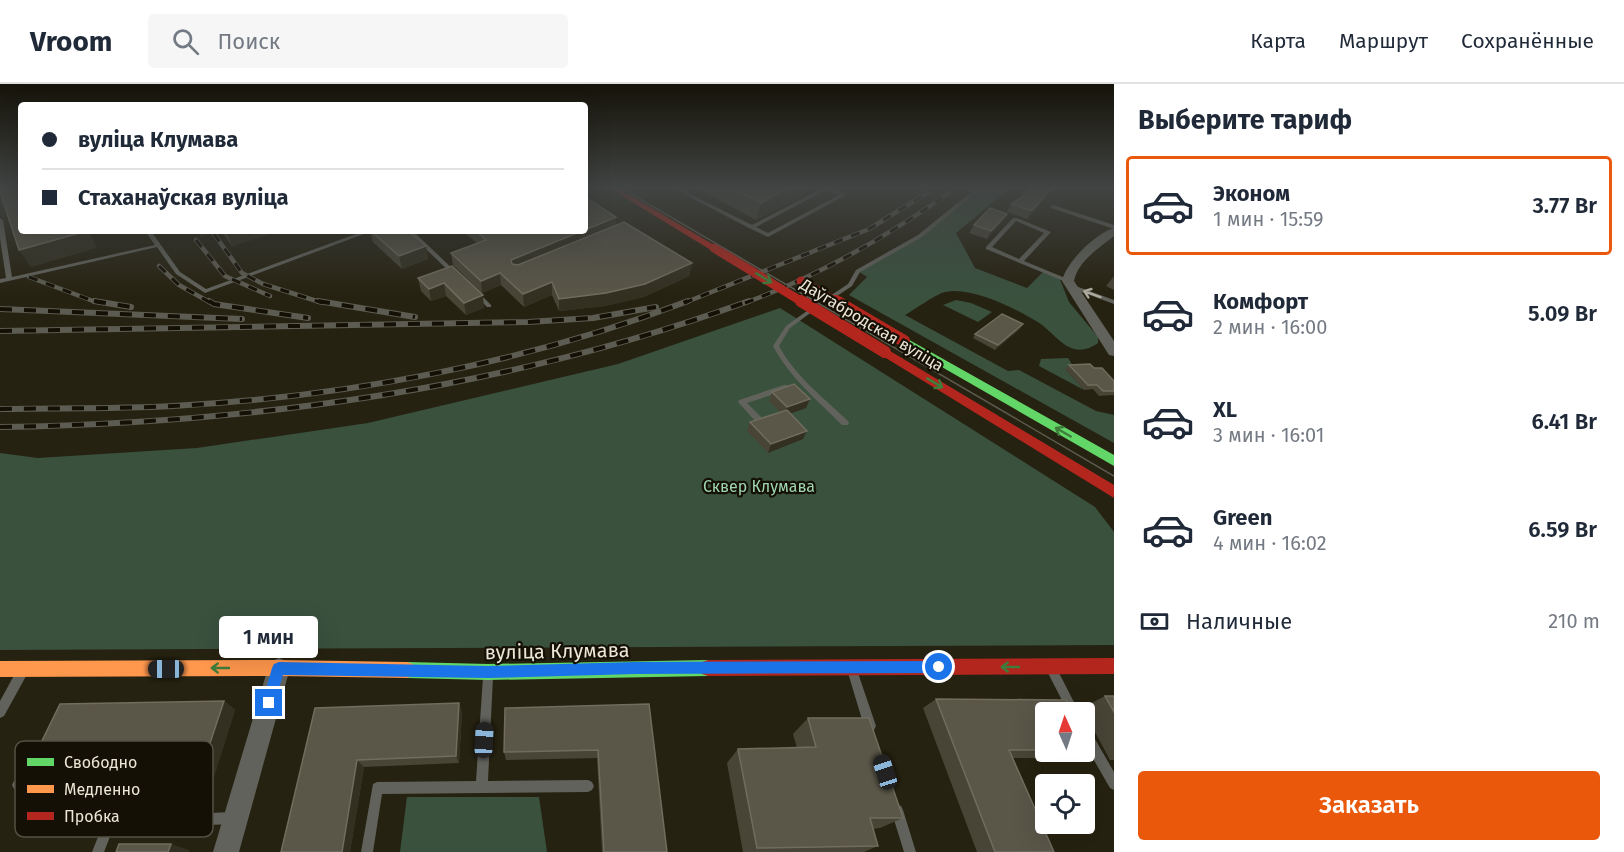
<!DOCTYPE html>
<html lang="ru">
<head>
<meta charset="utf-8">
<style>
	body { margin:0; font-family:"Fira Sans",sans-serif; background:#f6f6f7; color:#1f2937; height:100vh; display:flex; flex-direction:column; font-size:22px; white-space:nowrap }
	* { box-sizing:border-box; margin:0 }
	p { font-size:20px; color:#747a83 }
	.icon { flex:none; width:33px; height:33px; fill:none; stroke:currentColor; stroke-width:2; stroke-linecap:round; stroke-linejoin:round }
	.map { position:relative; flex:1; overflow:hidden }
	.details { display:flex; flex-direction:column; background:#fff; width:510px }
	.details>* { flex:none }
	.top-card { position:absolute; left:18px; top:18px; width:570px; height:132px; border-radius:6px; box-shadow:0 6px 24px #0002; display:grid; align-content:center; height:132px; padding:0 24px; background:#fff }
	.needle { width:39px; rotate:357deg }
	.fabs { position:absolute; left:1035px; top:618px; display:grid; gap:12px }
	.fabs a { display:grid; place-items:center; width:60px; height:60px; border-radius:6px; background:#fff; box-shadow:0 6px 24px #0002; font-size:30px }
	.end { position:absolute; width:27px; height:27px; margin:-14px; border:8px solid #1a73e8; background:#fff; box-shadow:0 0 0 3px #fff }
	.from { border-radius:50% }
	.bubble { position:absolute; height:42px; border-radius:6px; background:#fff; box-shadow:0 6px 24px #0002; font-size:20px; font-weight:600; line-height:42px; text-align:center }
	.car { position:absolute; width:18px; height:36px; margin:-18px -9px; border-radius:8px; box-shadow:0 0 4px 2px #0007; background:linear-gradient(#222 24%,#8ab4d8 0 40%,#222 0 76%,#8ab4d8 0 86%,#222 0) }
	.top-card b { display:flex; align-items:center; gap:21px; height:57px; font-size:22px }
	.top-card b+b { border-top:2px solid #e0e1e3 }
	.top-card i { width:15px; height:15px; background:#1f2937 }
	ul { padding:0; list-style:none }
	li { display:flex; align-items:center; gap:18px; height:99px; margin:0 12px 9px; padding:0 12px; border:3px solid transparent; border-radius:6px }
	li div { flex:1 }
	li b { display:block; font-size:22px }
	li em { font-style:normal; font-weight:600 }
	li.active { border-color:#ea580c }
	li>.icon { width:54px; height:54px; stroke-width:1.5 }
	h2 { padding:0 24px; font-size:27px; line-height:72px }
	.pay { display:flex; align-items:center; gap:15px; height:66px; padding:0 24px; font-size:22px }
	.pay p { margin-inline-start:auto }
	.button { display:flex; gap:12px; margin-top:auto; padding:12px 24px }
	.button a { flex:1; height:69px; border-radius:6px; background:#ea580c; color:#fff; font-size:24px; font-weight:600; line-height:69px; text-align:center }
	header { display:flex; align-items:center; gap:36px; box-sizing:border-box; height:84px; padding:0 30px; background:#fff; border-bottom:2px solid #e0e1e3 }
	header strong { font-size:28px }
	nav { display:flex; gap:33px; margin-inline-start:auto; font-size:21px }
	.search { width:420px; height:54px; background:#f6f6f7; display:flex; align-items:center; gap:15px; box-sizing:border-box; padding:0 21px; border-radius:6px; color:#747a83; font-size:22px }
	main { display:flex; flex:1; min-height:0 }
	.map>svg:first-child { display:block }
	.green { fill:#3a513e }
	.lines { fill:none; stroke-linecap:round; stroke-linejoin:round }
	.lane { fill:#61625b; fill-rule:evenodd }
	.street { fill:#61625b; fill-rule:evenodd }
	.fast { fill:#63d668; fill-rule:evenodd }
	.slow { fill:#ff974d; fill-rule:evenodd }
	.jam { fill:#b3261e; fill-rule:evenodd }
	.tram { stroke:#5d5c52; stroke-width:1.5 }
	.rail-far1-casing { stroke:#5d5c52; stroke-width:4.5 }
	.rail-casing { stroke:#5d5c52; stroke-width:6 }
	.rail-far1 { stroke:#141005; stroke-width:3; stroke-dasharray:9; stroke-linecap:butt }
	.rail { stroke:#141005; stroke-width:4; stroke-dasharray:12; stroke-linecap:butt }
	.jam-bridge-far1 { stroke:#b3261e; stroke-width:9 }
	.jam-bridge { stroke:#b3261e; stroke-width:12 }
	.wall { fill:#484537 }
	.shaded-wall { fill:#333021 }
	.building { fill:#5a5648; stroke:#706d5e; stroke-width:1.5 }
	.oneway { stroke:#3f7d3b }
	.oneway2 { stroke:#adab9e }
	.route { fill:#1a73e8 }
	.labels { text-anchor:middle; dominant-baseline:central; stroke-width:4.5; stroke-linejoin:round; paint-order:stroke }
	.street-label { font-size:16px; fill:#ebe6d5; stroke:#141005 }
	.park-label { font-size:16px; fill:#9fd5b0; stroke:#141005 }
	.near-street-label { font-size:20px; fill:#ebe6d5; stroke:#141005 }
	.key { fill:#141005; stroke:#545043; stroke-width:1.5 }
	.key-label { font-size:16px; fill:#ebe6d5 }
</style>
</head>
<body>
<header>
<strong>Vroom</strong>
<div class="search"><svg class="icon" aria-label="search" viewBox="0 0 24 24"><circle cx="10" cy="10" r="6"/><path d="M15 15l6 6"/></svg>Поиск</div>
<nav><a>Карта</a><a>Маршрут</a><a>Сохранённые</a></nav>
</header>
<main>
<div class="map">
<svg width="1114" height="768" viewBox="0 0 1114 768">
	<rect width="100%" height="100%" fill="#262211"/>
	<g class="green">
		<path d="M979,104H1010L956,149L975,184L1027,204L1044,187L1059,193L1069,218L1098,253V259C1069,279 1057,249 1036,237C1014,224 971,202 945,208C936,210 914,226 905,231L1008,287L1019,286L1096,327L1114,331V359L849,211L867,193L858,187L920,152Z"/>
		<path d="M956,216L971,219L992,228L978,238L943,221Z"/>
		<path d="M780,224L1095,423L1114,448V561L0,566V369L38,374L197,364L368,339L618,280Z"/>
		<path d="M1068,274L1075,285L1066,286L1084,306L1039,282L1041,275Z"/>
		<path d="M407,713H539L547,768H400Z"/>
	</g>
	<g class="lines">
		<g class="lane">
			<path d="M673,104H678L752,141L823,104H830L846,111L768,153L749,144ZM826,106L839,111L768,149L756,143Z"/>
			<path d="M976,104H982L922,153L860,188L852,202L834,214H830V212L848,200L856,186L918,151Z"/>
			<path d="M1053,121L1114,141V145L1051,124V122Z"/>
			<path d="M0,134L3,136L12,193L155,161L145,147H151L180,188L206,205L364,147H372L205,209L176,190L157,163L0,199V195L6,194L0,154Z"/>
			<path d="M1013,134H1017L1051,148L1024,177L1070,196V198H1066L986,165V163ZM1016,137L1044,149L1019,175L992,163Z"/>
			<path d="M407,147H413L456,188V190H452Z"/>
			<path d="M1070,200L1114,216V220L1068,203V201Z"/>
			<path d="M477,208L479,209L491,221V223H487L474,210Z"/>
			<path d="M811,224L814,226L813,227L790,244L779,262C796,293 823,313 848,337L849,339L848,341H842C817,316 790,294 773,262L786,242Z"/>
			<path d="M784,301H787L791,303L790,305L747,319L763,335L764,337L763,339H757L738,318L739,316Z"/>
			<path d="M853,584L857,585L858,589L876,642L874,646L870,648L866,646L864,642L848,589L849,585Z"/>
			<path d="M1053,584L1057,585L1079,628H1068L1048,589L1049,585Z"/>
			<path d="M21,585L25,586L26,590L25,594L4,632L0,634V617L17,586Z"/>
			<path d="M488,588L492,589L493,593L488,697L588,696L592,698L594,702L592,706L588,708L382,710L373,768H361L373,700L377,698L476,697L483,593L484,589Z"/>
			<path d="M1084,642L1088,643L1114,688V706L1110,704L1084,659Z"/>
			<path d="M18,695L124,696L128,698L130,702L118,733L232,728L236,730L238,734L236,738L232,740L113,745L104,768H92L116,708L18,707L14,705L12,701L14,697Z"/>
			<path d="M897,720L901,722L903,726L916,768H904L891,726L893,722Z"/>
		</g>
		<g class="street">
			<path d="M1114,144V152C1099,164 1078,177 1074,197L1114,257V272L1109,271L1062,197C1066,178 1096,149 1114,144Z"/>
			<path d="M279,574L286,577L290,584L239,768H213L268,584L272,577Z"/>
		</g>
		<g class="fast">
			<path d="M904,253L1114,371V382L900,259V255Z"/>
			<path d="M708,576L714,578L717,584L714,590L708,592L488,596L407,594L401,592L398,586L401,580L407,578L488,580Z"/>
		</g>
		<path class="slow" d="M279,576L407,578L413,580L416,586L413,592L407,594L279,592L0,593V577Z"/>
		<g class="jam">
			<path d="M609,104H618L719,164L711,166Z"/>
			<path d="M885,264L1114,401V414L881,271L879,268Z"/>
			<path d="M1114,574V590L708,592L702,590L699,584L702,578L708,576Z"/>
		</g>
		<path class="tram" d="M621,104L1114,392"/>
		<defs>
			<g id="rail-far1">
				<path d="M214,150L242,189L263,200L323,219"/>
				<path d="M196,156L225,192L270,212"/>
				<path d="M159,182L179,201L211,219"/>
				<path d="M29,193L93,217L103,219"/>
				<path d="M684,219L869,145L935,104"/>
				<path d="M745,219C821,191 890,151 956,104"/>
			</g>
			<g id="rail">
				<path d="M94,217L131,223"/>
				<path d="M209,217L214,220L308,234"/>
				<path d="M318,217L415,233"/>
				<path d="M0,225L242,235"/>
				<path d="M0,247L528,238L593,234L656,223"/>
				<path d="M0,325C57,324 115,325 173,322C346,313 526,279 688,217"/>
				<path d="M0,343C256,339 507,305 749,217"/>
			</g>
		</defs>
		<use href="#rail-far1" class="rail-far1-casing"/>
		<use href="#rail" class="rail-casing"/>
		<use href="#rail-far1" class="rail-far1"/>
		<use href="#rail" class="rail"/>
		<g class="jam-bridge-far1">
			<path d="M714,164L804,219"/>
			<path d="M801,197L838,219"/>
		</g>
		<g class="jam-bridge">
			<path d="M801,217L885,268"/>
			<path d="M836,217L904,257"/>
		</g>
	</g>
	<g class="wall">
		<path d="M697,104H815L756,136Z"/>
		<path d="M1053,104L1027,135L1007,128L1011,120Z"/>
		<path d="M616,133L615,142L692,179L689,192L644,213L605,222L559,227L552,211L524,223L501,201L482,209L453,181L451,169L477,159L462,147H506L507,148Z"/>
		<path d="M1002,138L987,155L969,149L974,141Z"/>
		<path d="M221,147H279L232,162Z"/>
		<path d="M370,147H408L428,175L402,185L373,158Z"/>
		<path d="M452,182L484,224L466,231L446,212L431,217L421,207L418,194Z"/>
		<path d="M1114,192V206L1106,202Z"/>
		<path d="M1023,240L1020,245L995,266L973,254L975,250Z"/>
		<path d="M1069,281L1094,284L1114,297V311L1099,312L1093,305L1084,306L1065,285Z"/>
		<path d="M772,308L810,315L806,324L791,329L803,355L768,369L747,347L750,338L780,328L769,317Z"/>
		<path d="M1105,612H1114V676H1110L1082,624Z"/>
		<path d="M936,615L1046,628V668H1084V651L1093,666L1074,674H1013L1054,768H977L923,624Z"/>
		<path d="M224,617L235,626L207,714L159,715L145,708L157,676L53,678L35,671Z"/>
		<path d="M649,620L667,768H602L597,674L506,676L504,668Z"/>
		<path d="M315,624L462,628L459,679L364,683L350,768H281Z"/>
		<path d="M808,634L903,734L880,744L873,745L878,762L864,768H743L727,679L738,665L797,664L793,650Z"/>
	</g>
	<g class="shaded-wall">
		<path d="M789,104H815L756,136L761,119Z"/>
		<path d="M1052,104H1053L1027,135L1032,127Z"/>
		<path d="M1007,130L1002,138L987,155L991,147Z"/>
		<path d="M616,133L615,145L512,188L511,176L582,147H585V146Z"/>
		<path d="M87,147H89L97,164L31,183L19,166Z"/>
		<path d="M198,147H219L201,153Z"/>
		<path d="M226,147H279L232,162Z"/>
		<path d="M426,162L428,175L402,185L399,172Z"/>
		<path d="M692,179L689,192L644,213L605,222L559,227V215Z"/>
		<path d="M500,189L501,201L482,209L481,197Z"/>
		<path d="M552,198V211L524,223L523,210Z"/>
		<path d="M444,199L446,212L431,217L429,205Z"/>
		<path d="M483,211L484,224L466,231L464,219Z"/>
		<path d="M1023,240L1020,245L995,266L998,261Z"/>
		<path d="M810,315L806,324L784,332L787,323Z"/>
		<path d="M807,347L803,355L768,369L771,360Z"/>
		<path d="M224,617L235,626L207,714L194,707Z"/>
		<path d="M459,619L462,628L459,679L456,672Z"/>
		<path d="M357,676L364,683L350,768H342Z"/>
		<path d="M171,760L189,766V768H168Z"/>
	</g>
	<g class="building">
		<path d="M0,104H21V147H87L19,166L0,108Z"/>
		<path d="M731,104H789L761,119Z"/>
		<path d="M1030,104H1052L1032,127L1011,120L1023,112Z"/>
		<path d="M588,115L616,133L585,146V116Z"/>
		<path d="M990,124L1007,130L991,147L974,141Z"/>
		<path d="M624,138L692,179L645,200L606,209L559,215L552,198L523,210L500,189L481,197L451,169L486,156L476,147H506L507,148L509,147H582L511,176L512,180L518,181Z"/>
		<path d="M371,147H408L426,162L399,172Z"/>
		<path d="M452,182L483,211L464,219L444,199L429,205L418,194Z"/>
		<path d="M1002,230L1023,240L998,261L975,250Z"/>
		<path d="M1090,280L1094,284H1102L1114,297V307H1103L1097,301H1088L1069,281Z"/>
		<path d="M794,300L810,315L787,323L772,308Z"/>
		<path d="M787,326L807,347L771,360L750,338Z"/>
		<path d="M1105,612H1114V628Z"/>
		<path d="M936,615L1066,616L1073,628H1046V666H1009L1054,768H995Z"/>
		<path d="M224,617L194,707L145,708L160,668L35,671L60,620Z"/>
		<path d="M459,619L456,672L357,676L342,768H281L315,624Z"/>
		<path d="M649,620L667,768H604L598,666L504,668L505,624Z"/>
		<path d="M808,634H869L903,734H870L878,762L757,764L738,665L816,663Z"/>
		<path d="M1084,651L1093,666H1084Z"/>
		<path d="M119,760H171L168,768H116Z"/>
	</g>
	<defs><path id="oneway-shaft" d="M-6 0H5M1.5-3L5.5 0L1.5 3" fill="none" stroke-width="1.6" stroke-linecap="round" stroke-linejoin="round" transform="scale(1.5)"/></defs>
	<g class="oneway">
		<use href="#oneway-shaft" transform="translate(764 194) rotate(31)"/>
		<use href="#oneway-shaft" transform="translate(935 299) rotate(31)"/>
		<use href="#oneway-shaft" transform="translate(1063 348) rotate(-150)"/>
		<use href="#oneway-shaft" transform="translate(1010 583) rotate(180)"/>
		<use href="#oneway-shaft" transform="translate(220 584) rotate(180)"/>
	</g>
	<use class="oneway2" href="#oneway-shaft" transform="translate(1092 210) rotate(-160)"/>
	<linearGradient id="sky" x2="0" y2="1"><stop stop-color="#151309"/><stop offset="0.49" stop-color="#414443"/><stop offset="1" stop-color="#414443" stop-opacity="0"/></linearGradient>
	<rect width="1114" height="211" fill="url(#sky)"/>
	<path class="route" d="M939,577L945,583L939,589L636,590L488,594L283,591L273,624L269,626L264,624L262,619L272,584L274,580L279,578L488,582L636,578Z"/>
	<g class="labels">
		<g class="street-label">
			<text transform="translate(872 241) rotate(31)">Даўгабродская вуліца</text>
		</g>
		<g class="park-label">
			<text x="759" y="402">Сквер Клумава</text>
		</g>
		<g class="near-street-label">
			<text transform="translate(557 567) rotate(-1)">вуліца Клумава</text>
		</g>
	</g>
	<rect x="15" y="657" width="198" height="96" rx="9" class="key"/>
	<rect x="27" y="674" width="27" height="8" fill="#63d668"/>
	<rect x="27" y="701" width="27" height="8" fill="#ff974d"/>
	<rect x="27" y="728" width="27" height="8" fill="#b3261e"/>
	<g class="key-label">
		<text x="64" y="684">Свободно</text>
		<text x="64" y="711">Медленно</text>
		<text x="64" y="738">Пробка</text>
	</g>
</svg>
<div class="fabs">
<a><svg class="needle" viewBox="-14 -14 28 28"><path d="M0-13l5 13h-10z" fill="#e53935"/><path d="M0 13l5-13h-10z" fill="#747a83"/></svg></a>
<a><svg class="icon" aria-label="locate" viewBox="0 0 24 24"><circle cx="12" cy="12" r="6"/><path d="M12 2v4M12 18v4M2 12h4M18 12h4"/></svg></a>
</div>
<i class="end from" style="left:939px;top:583px"></i>
<i class="end" style="left:269px;top:619px"></i>
<div class="bubble" style="left:219px;top:532px;width:99px">1 мин</div>
<i class="car" style="left:166px;top:585px;rotate:270deg"></i>
<i class="car" style="left:484px;top:656px;rotate:3deg"></i>
<i class="car" style="left:885px;top:688px;rotate:342deg"></i>
<div class="top-card">
<b><i class="from"></i>вуліца Клумава</b>
<b><i></i>Стаханаўская вуліца</b>
</div>
</div>
<section class="details">
<h2>Выберите тариф</h2>
<ul>
<li class="active"><svg class="icon" aria-label="car" viewBox="0 0 24 24"><path d="M5 17H2v-5l4-1 3-4h7l3 4 3 1v5h-3M9 17h6M6 11h13"/><circle cx="7" cy="17" r="2"/><circle cx="17" cy="17" r="2"/></svg><div><b>Эконом</b><p>1 мин · 15:59</p></div><em>3.77 Br</em></li>
<li><svg class="icon" aria-label="car" viewBox="0 0 24 24"><path d="M5 17H2v-5l4-1 3-4h7l3 4 3 1v5h-3M9 17h6M6 11h13"/><circle cx="7" cy="17" r="2"/><circle cx="17" cy="17" r="2"/></svg><div><b>Комфорт</b><p>2 мин · 16:00</p></div><em>5.09 Br</em></li>
<li><svg class="icon" aria-label="car" viewBox="0 0 24 24"><path d="M5 17H2v-5l4-1 3-4h7l3 4 3 1v5h-3M9 17h6M6 11h13"/><circle cx="7" cy="17" r="2"/><circle cx="17" cy="17" r="2"/></svg><div><b>XL</b><p>3 мин · 16:01</p></div><em>6.41 Br</em></li>
<li><svg class="icon" aria-label="car" viewBox="0 0 24 24"><path d="M5 17H2v-5l4-1 3-4h7l3 4 3 1v5h-3M9 17h6M6 11h13"/><circle cx="7" cy="17" r="2"/><circle cx="17" cy="17" r="2"/></svg><div><b>Green</b><p>4 мин · 16:02</p></div><em>6.59 Br</em></li>
</ul>
<div class="pay"><svg class="icon" aria-label="cash" viewBox="0 0 24 24"><path d="M3 7h18v10H3z"/><circle cx="12" cy="12" r="2"/></svg>Наличные<p>210 m</p></div>
<div class="button"><a>Заказать</a></div>
</section>
</main>
</body>
</html>
